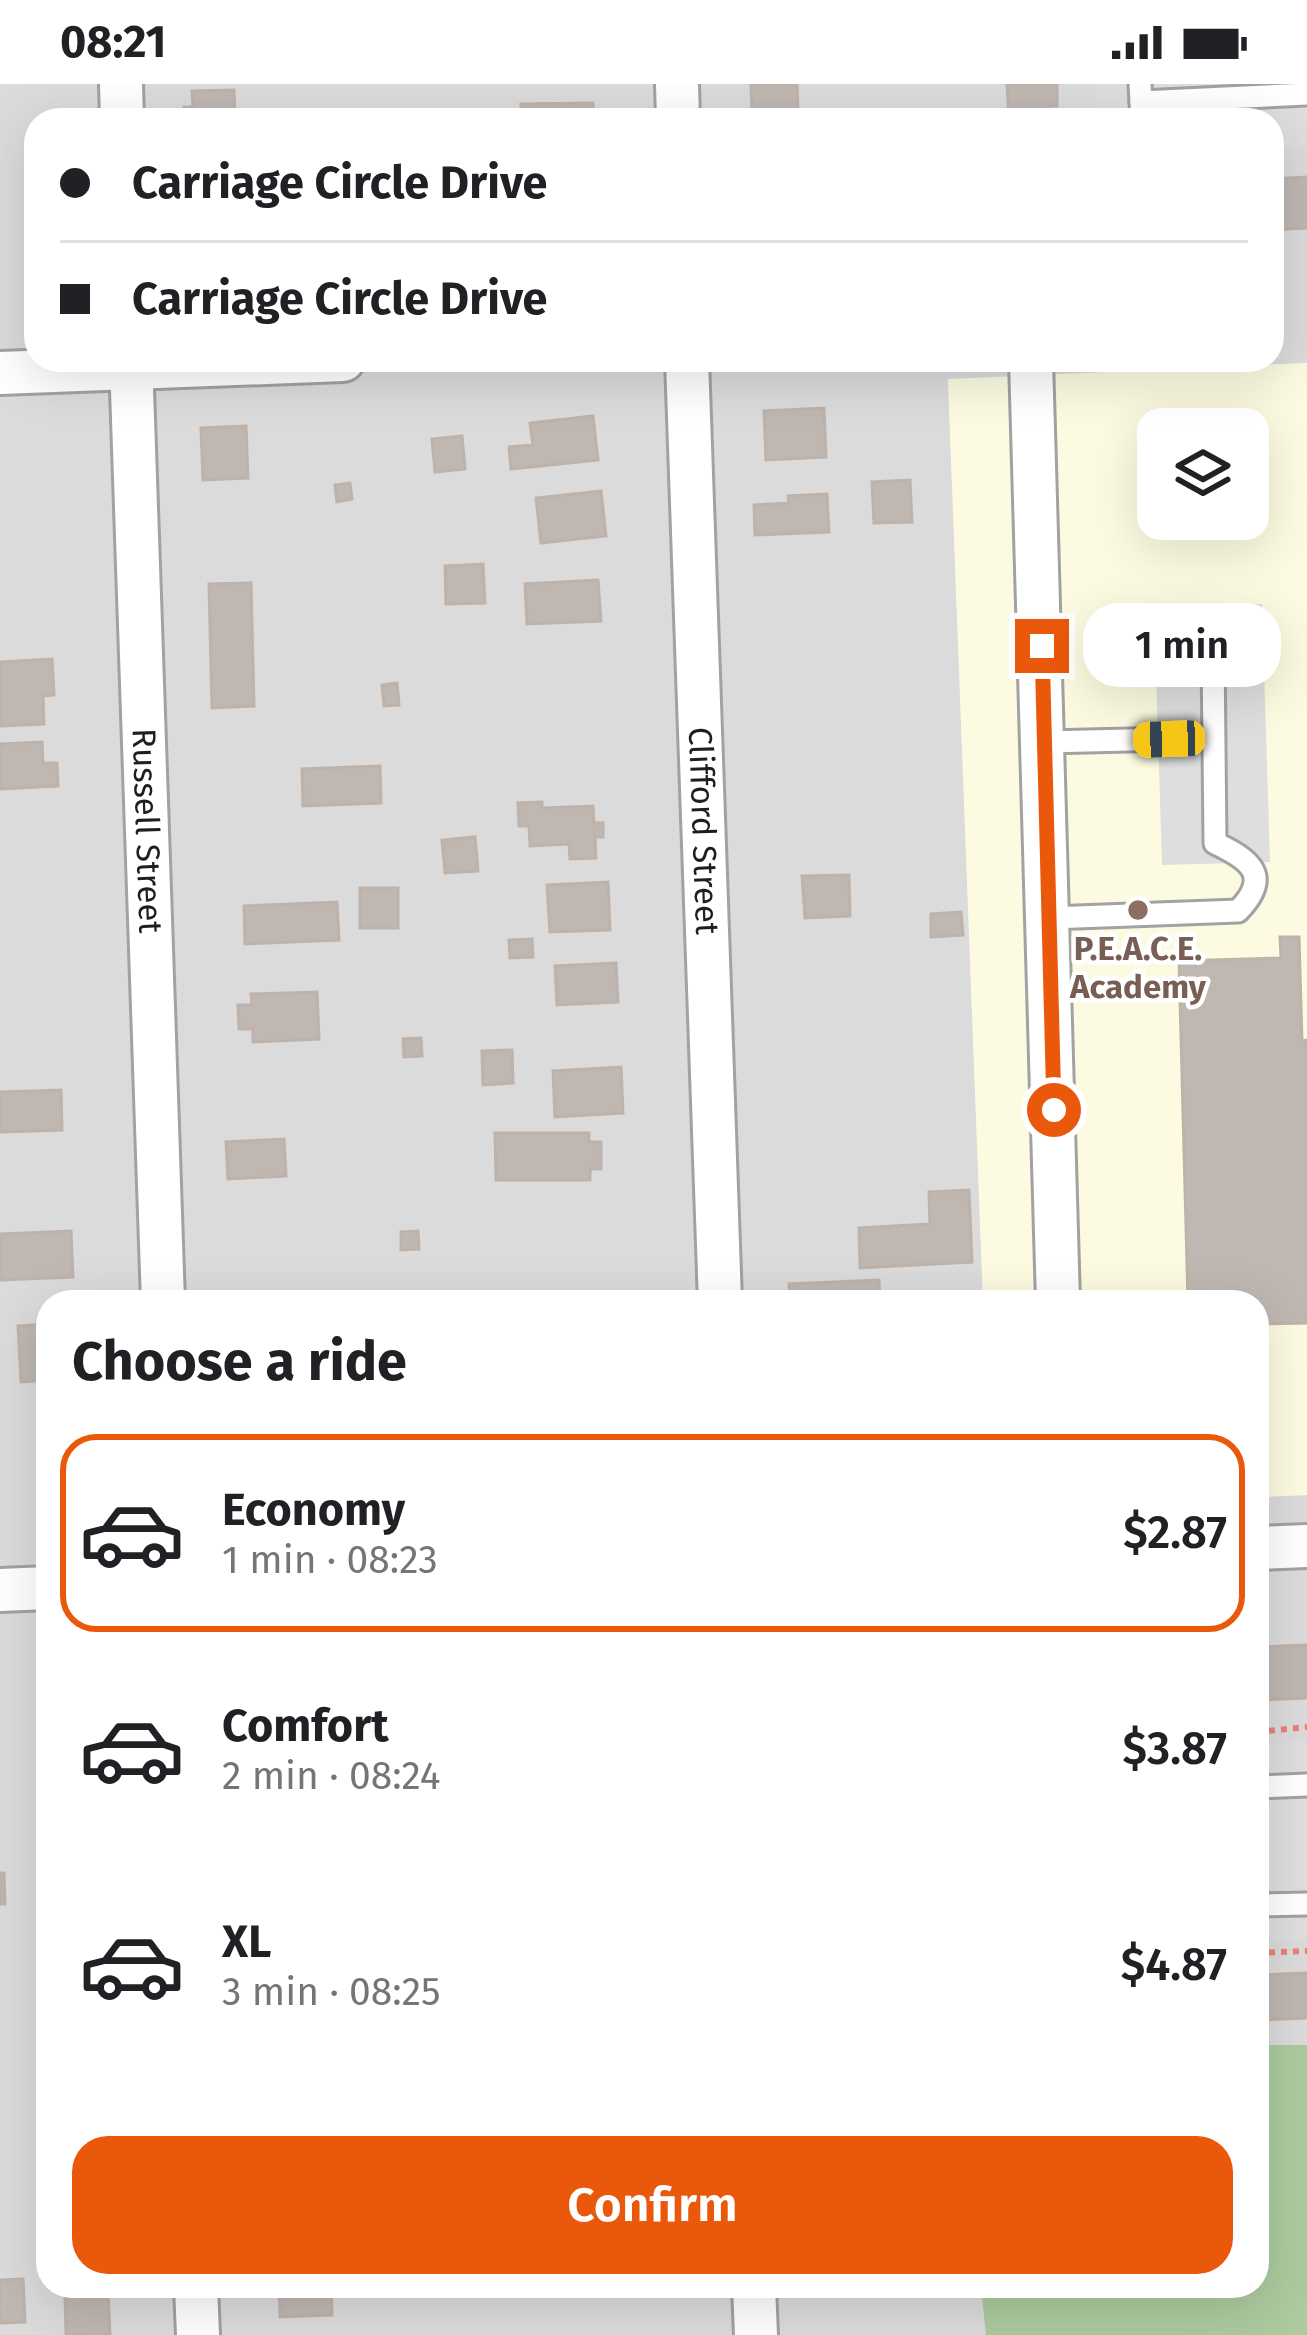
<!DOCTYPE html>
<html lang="en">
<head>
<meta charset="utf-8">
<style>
	body { margin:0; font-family:"Fira Sans",sans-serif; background:#f2f2f2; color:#202124; height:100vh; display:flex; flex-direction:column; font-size:45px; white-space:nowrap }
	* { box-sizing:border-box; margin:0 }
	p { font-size:39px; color:#757577 }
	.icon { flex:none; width:66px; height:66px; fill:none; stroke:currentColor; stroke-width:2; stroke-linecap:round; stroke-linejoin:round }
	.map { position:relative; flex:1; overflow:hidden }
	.sheet { position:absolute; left:36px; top:1206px; width:1233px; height:1008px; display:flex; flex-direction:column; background:#fff; border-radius:36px; box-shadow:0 12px 48px #0002 }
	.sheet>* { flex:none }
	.guide { position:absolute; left:24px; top:24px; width:1260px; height:264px; border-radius:36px; box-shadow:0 12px 48px #0002; display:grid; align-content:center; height:264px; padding:0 36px; background:#fff }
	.fabs { position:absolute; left:1137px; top:324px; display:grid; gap:24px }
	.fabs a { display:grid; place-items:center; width:132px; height:132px; border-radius:24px; background:#fff; box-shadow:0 12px 48px #0002; font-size:60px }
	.end { position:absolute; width:54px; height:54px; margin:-27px; border:15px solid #ea580c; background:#fff; box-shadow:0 0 0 6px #fff }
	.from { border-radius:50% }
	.bubble { position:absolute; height:84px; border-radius:36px; background:#fff; box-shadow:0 12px 48px #0002; font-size:39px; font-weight:600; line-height:84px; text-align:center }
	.car { position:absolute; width:36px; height:72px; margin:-36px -18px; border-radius:15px; box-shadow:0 0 9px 3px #0007; background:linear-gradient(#f5c518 24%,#345 0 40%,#f5c518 0 76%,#345 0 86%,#f5c518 0) }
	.guide b { display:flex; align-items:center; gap:42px; height:114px; font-size:45px }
	.guide b+b { border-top:3px solid #e0e0e0 }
	.guide i { width:30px; height:30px; background:#202124 }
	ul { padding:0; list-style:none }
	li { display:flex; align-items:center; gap:36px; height:198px; margin:0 24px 18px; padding:0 12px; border:6px solid transparent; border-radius:36px }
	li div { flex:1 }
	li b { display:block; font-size:45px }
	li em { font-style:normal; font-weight:600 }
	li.current { border-color:#ea580c }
	li>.icon { width:108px; height:108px; stroke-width:1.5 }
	h2 { padding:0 36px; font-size:54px; line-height:144px }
	.action { display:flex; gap:24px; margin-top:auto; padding:24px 36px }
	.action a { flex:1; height:138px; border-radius:36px; background:#ea580c; color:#fff; font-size:48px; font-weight:600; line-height:138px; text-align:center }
	.status { display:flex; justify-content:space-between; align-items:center; height:84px; padding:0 60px; background:#fff; direction:ltr }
	.status svg { height:33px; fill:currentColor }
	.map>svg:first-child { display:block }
	.residential { fill:#dcdbdb; fill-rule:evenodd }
	.education { fill:#fcfbe1; fill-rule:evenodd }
	.forest { fill:#acca9e }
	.parking { fill:#dedede }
	.building { fill:#beb7b2; stroke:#bfb2a9; stroke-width:3 }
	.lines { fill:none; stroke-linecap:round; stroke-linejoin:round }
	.lane-casing { stroke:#a2a2a2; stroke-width:27 }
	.street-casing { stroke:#a2a2a2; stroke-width:48 }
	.path { stroke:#ed8077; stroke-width:6; stroke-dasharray:6 6; stroke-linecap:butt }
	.lane { stroke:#fff; stroke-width:21 }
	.street { stroke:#fff; stroke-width:42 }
	.route { stroke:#ea580c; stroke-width:15 }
	.education-dot { fill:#8d6e63; stroke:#fff; stroke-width:4.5 }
	.labels { text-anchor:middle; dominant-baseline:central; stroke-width:9; stroke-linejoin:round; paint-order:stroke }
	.street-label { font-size:33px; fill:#1e1e1e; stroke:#fff }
	.education-label { font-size:33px; font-weight:bold; fill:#785e54; stroke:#fff }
</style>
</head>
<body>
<div class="status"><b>08:21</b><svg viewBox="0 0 49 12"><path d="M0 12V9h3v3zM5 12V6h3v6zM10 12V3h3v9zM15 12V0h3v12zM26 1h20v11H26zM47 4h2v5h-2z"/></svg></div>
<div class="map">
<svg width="1307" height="2251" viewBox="0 0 1307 2251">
	<rect width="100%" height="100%" fill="#eeebe5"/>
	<g class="residential">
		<path d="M0,0H1307V279L948,296L983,1218H48V2202H1072L1074,2251H0ZM36,36H1272V276H36Z"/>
		<path d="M1307,1411V1994L1257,1995V1413Z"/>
	</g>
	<path class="education" d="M1307,279V1411L1257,1413V1218H983L948,295ZM1158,345H1248V435H1158Z"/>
	<path class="forest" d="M1257,1961H1307V2251H986L981,2202H1257Z"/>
	<g class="parking">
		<path d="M1095,0H1307V62L1272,63V36H1097Z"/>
		<path d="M1262,520L1270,778L1162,781L1154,524Z"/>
		<path d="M1307,1657V1855L1257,1857V1660Z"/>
	</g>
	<g class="building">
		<path d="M751,0H797L798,27L752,28Z"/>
		<path d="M1007,0H1057V22H1050V36H1009Z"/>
		<path d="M234,6L235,36H184V23H193L192,7Z"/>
		<path d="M593,19L594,36H521V20Z"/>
		<path d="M1307,93V144L1272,146V95Z"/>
		<path d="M824,324L826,373L766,376L764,327Z"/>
		<path d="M593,332L598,376L511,385L509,363L533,361L530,339Z"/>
		<path d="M246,342L248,394L203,396L201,344Z"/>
		<path d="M462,352L465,385L435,388L432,355Z"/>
		<path d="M910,396L912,438L874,439L872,398Z"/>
		<path d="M350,399L352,415L337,418L335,401Z"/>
		<path d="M601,407L606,452L541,459L536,414Z"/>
		<path d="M827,410L829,448L755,451L754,421L789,419L788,412Z"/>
		<path d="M483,480L485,519L446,520L445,482Z"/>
		<path d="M598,496L601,537L527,540L525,500Z"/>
		<path d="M251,499L254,622L212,624L209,500Z"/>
		<path d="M52,575L54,611L43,612L44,640L0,642V578Z"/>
		<path d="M397,599L399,621L384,622L382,601Z"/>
		<path d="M42,658L43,679H57L58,702L0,705V660Z"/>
		<path d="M380,682L381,719L303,722L302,685Z"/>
		<path d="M542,718V724L593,722L594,739H603V753H595L596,774L570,775L569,760L530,762L529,742H519L518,719Z"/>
		<path d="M475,753L478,787L445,789L442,756Z"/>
		<path d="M849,791L850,832L805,834L802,792Z"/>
		<path d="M608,798L610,846L550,848L547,801Z"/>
		<rect x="360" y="804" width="38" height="40"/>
		<path d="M337,818L339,856L245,860L244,822Z"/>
		<path d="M961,828L963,851L931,853V830Z"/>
		<path d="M1280,853H1299L1302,957L1307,956V1239L1257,1240V1218H1188L1179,877L1281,874Z"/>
		<path d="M532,855L533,873L510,874L509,856Z"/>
		<path d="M616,879L618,918L557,921L555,882Z"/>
		<path d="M317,908L319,955L253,958V945H239L238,921H252L251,910Z"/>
		<path d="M421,954L422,972L404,973L403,955Z"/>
		<path d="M512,966L513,999L483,1001L482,967Z"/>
		<path d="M621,983L623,1029L555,1033L553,987Z"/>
		<path d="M61,1006L62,1046L0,1048V1008Z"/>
		<path d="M495,1049H589V1058H601V1085H590V1096H496Z"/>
		<path d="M284,1055L286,1092L228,1095L226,1058Z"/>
		<path d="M969,1106L972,1178L860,1184L859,1144L930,1140L929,1108Z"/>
		<path d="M71,1147L73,1193L0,1196V1150Z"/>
		<path d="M418,1147L419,1165L401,1166V1148Z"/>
		<path d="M879,1196L880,1218H790L789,1200Z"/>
		<path d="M48,1240V1296L21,1298L18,1242Z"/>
		<path d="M1307,1561V1614L1257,1616V1563Z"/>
		<path d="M41,1567H48V1617H43Z"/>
		<path d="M43,1656H48V1694H45Z"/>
		<path d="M0,1789H4L5,1820H0Z"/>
		<path d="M1307,1889V1934L1257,1936V1891Z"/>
		<path d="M23,2195L25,2238L0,2239V2196Z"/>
		<path d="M279,2202H331L332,2231L280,2233Z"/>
		<path d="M108,2207L110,2251H66L65,2209Z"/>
	</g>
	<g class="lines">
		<defs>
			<g id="lane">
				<path d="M1140,0L1142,36"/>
				<path d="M1141,18L1307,10"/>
				<path d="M1045,658L1213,654"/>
				<path d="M1050,834L1238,827C1272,792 1251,776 1215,759L1213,566"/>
				<path d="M1257,1703L1307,1701"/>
				<path d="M1257,1821L1307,1820"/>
			</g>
			<g id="street">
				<path d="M121,0L122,36"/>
				<path d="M677,0L678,36"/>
				<path id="s1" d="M131,276L163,1218"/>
				<path id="s2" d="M687,276L720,1218"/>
				<path d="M1031,276L1058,1218"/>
				<path d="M0,289L343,276"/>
				<path d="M1257,1464L1307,1462"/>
				<path d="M0,1506L48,1504"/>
				<path d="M196,2202L198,2251"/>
				<path d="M754,2202L756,2251"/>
			</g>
		</defs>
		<use href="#lane" class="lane-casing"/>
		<use href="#street" class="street-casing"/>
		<g class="path">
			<path d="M1257,1648L1307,1643"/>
			<path d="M1257,1869L1307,1867"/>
		</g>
		<use href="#lane" class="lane"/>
		<use href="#street" class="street"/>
	</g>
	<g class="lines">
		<path class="route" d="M1042,562L1054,1026"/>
	</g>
	<circle class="education-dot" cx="1138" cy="826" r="12"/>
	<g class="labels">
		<g class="street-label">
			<text stroke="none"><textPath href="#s1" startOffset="471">Russell Street</textPath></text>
			<text stroke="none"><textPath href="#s2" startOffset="471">Clifford Street</textPath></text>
		</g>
		<g class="education-label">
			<text x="1138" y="865">P.E.A.C.E.<tspan x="1138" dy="38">Academy</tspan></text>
		</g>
	</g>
</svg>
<div class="fabs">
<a><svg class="icon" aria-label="layers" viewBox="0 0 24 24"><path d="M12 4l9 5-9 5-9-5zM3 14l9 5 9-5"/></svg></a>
</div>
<i class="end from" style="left:1054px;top:1026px"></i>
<i class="end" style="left:1042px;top:562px"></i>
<div class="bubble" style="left:1083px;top:519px;width:198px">1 min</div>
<i class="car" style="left:1169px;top:655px;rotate:268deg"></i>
<div class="guide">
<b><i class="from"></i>Carriage Circle Drive</b>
<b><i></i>Carriage Circle Drive</b>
</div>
<section class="sheet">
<h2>Choose a ride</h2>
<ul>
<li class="current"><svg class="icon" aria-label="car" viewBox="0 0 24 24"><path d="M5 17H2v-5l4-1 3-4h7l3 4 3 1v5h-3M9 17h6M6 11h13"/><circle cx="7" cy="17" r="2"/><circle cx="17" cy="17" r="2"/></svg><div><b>Economy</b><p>1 min · 08:23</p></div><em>$2.87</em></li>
<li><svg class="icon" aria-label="car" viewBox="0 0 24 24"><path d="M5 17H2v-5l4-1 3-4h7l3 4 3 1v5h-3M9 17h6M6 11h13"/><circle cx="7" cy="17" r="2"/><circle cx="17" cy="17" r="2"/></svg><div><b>Comfort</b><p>2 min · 08:24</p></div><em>$3.87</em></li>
<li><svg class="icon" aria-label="car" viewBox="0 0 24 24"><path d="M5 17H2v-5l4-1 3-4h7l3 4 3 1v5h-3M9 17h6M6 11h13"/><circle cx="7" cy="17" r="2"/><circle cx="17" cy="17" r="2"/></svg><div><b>XL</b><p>3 min · 08:25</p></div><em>$4.87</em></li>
</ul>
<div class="action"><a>Confirm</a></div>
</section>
</div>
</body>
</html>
